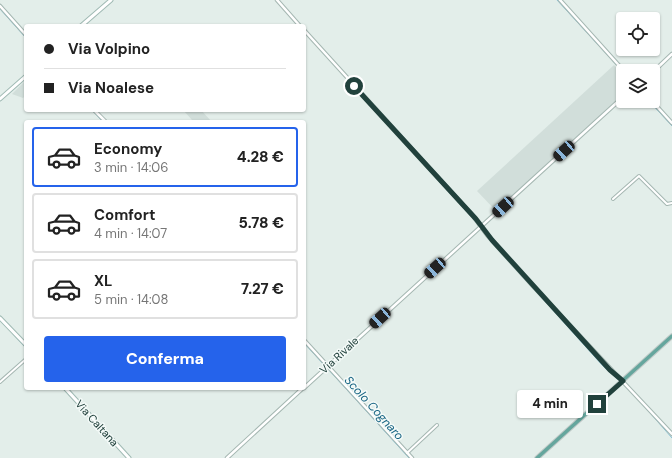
<!DOCTYPE html>
<html lang="it">
<head>
<meta charset="utf-8">
<style>
	body { margin:0; font-family:"DM Sans",sans-serif; background:#f6f6f6; color:#222; height:100vh; display:flex; flex-direction:column; font-size:15px; white-space:nowrap }
	* { box-sizing:border-box; margin:0 }
	p { font-size:13px; color:#767676 }
	.icon { flex:none; width:22px; height:22px; fill:none; stroke:currentColor; stroke-width:2; stroke-linecap:round; stroke-linejoin:round }
	.map { position:relative; flex:1; overflow:hidden }
	.side { position:absolute; left:24px; top:120px; width:282px; height:270px; display:flex; flex-direction:column; background:#fff; border-radius:4px; box-shadow:0 1px 3px #0004 }
	.side>* { flex:none }
	.hud { position:absolute; left:24px; top:24px; width:282px; height:88px; border-radius:4px; box-shadow:0 1px 3px #0004; display:grid; align-content:center; height:88px; padding:0 20px; background:#fff }
	.buttons { position:absolute; left:616px; top:12px; display:grid; gap:8px }
	.buttons a { display:grid; place-items:center; width:44px; height:44px; border-radius:4px; background:#fff; box-shadow:0 1px 3px #0004; font-size:20px }
	.end { position:absolute; width:18px; height:18px; margin:-9px; border:5px solid #21413c; background:#fff; box-shadow:0 0 0 2px #fff }
	.from { border-radius:50% }
	.bubble { position:absolute; height:28px; border-radius:4px; background:#fff; box-shadow:0 1px 3px #0004; font-size:13px; font-weight:800; line-height:28px; text-align:center }
	.car { position:absolute; width:12px; height:24px; margin:-12px -6px; border-radius:5px; box-shadow:0 0 3px 1px #0007; background:linear-gradient(#222 24%,#8ab4d8 0 40%,#222 0 76%,#8ab4d8 0 86%,#222 0) }
	.hud b { display:flex; align-items:center; gap:14px; height:38px; font-size:15px }
	.hud b+b { border-top:1px solid #e0e0e0 }
	.hud i { width:10px; height:10px; background:#222 }
	ul { padding:7px 0 0; list-style:none }
	li { display:flex; align-items:center; gap:12px; height:60px; margin:0 8px 6px; padding:0 12px; border:2px solid #e0e0e0; border-radius:4px }
	li div { flex:1 }
	li b { display:block; font-size:15px }
	li em { font-style:normal; font-weight:800 }
	li.on { border-color:#2563eb }
	li>.icon { width:36px; height:36px; stroke-width:1.5 }
	.button { display:flex; gap:8px; margin-top:auto; padding:8px 20px }
	.button a { flex:1; height:46px; border-radius:4px; background:#2563eb; color:#fff; font-size:16px; font-weight:800; line-height:46px; text-align:center }
	.map>svg:first-child { display:block }
	.built { fill:#d1deda }
	.lines { fill:none; stroke-linecap:round; stroke-linejoin:round }
	.stream { stroke:#88c1d6; stroke-width:1 }
	.minor-casing { stroke:#a5b7b2; stroke-width:4 }
	.tertiary-casing { stroke:#a5b7b2; stroke-width:4.5 }
	.secondary-casing { stroke:#a0bab4; stroke-width:5 }
	.primary-casing { stroke:#c1cac8; stroke-width:5.5 }
	.minor { stroke:#fff; stroke-width:2 }
	.tertiary { stroke:#fff; stroke-width:2.5 }
	.secondary { stroke:#fff; stroke-width:3 }
	.primary { stroke:#65a69d; stroke-width:3.5 }
	.route { stroke:#21413c; stroke-width:5 }
	.labels { text-anchor:middle; dominant-baseline:central; stroke-width:3; stroke-linejoin:round; paint-order:stroke }
	.street-label { font-size:11px; fill:#21413c; stroke:#f4faf8 }
	.water-label { font-size:12px; font-style:italic; fill:#166382; stroke:#f4faf8 }
</style>
</head>
<body>
<div class="map">
<svg width="672" height="458" viewBox="0 0 672 458">
	<rect width="100%" height="100%" fill="#e3eeea"/>
	<g class="built">
		<path d="M614,65L623,75V95L496,211L477,191Z"/>
		<path d="M26,80V95L23,98L12,94Z"/>
		<path d="M186,110H201L212,122H190L192,120L184,111Z"/>
	</g>
	<g class="lines">
		<g class="stream">
			<path d="M557,0L623,72"/>
			<path d="M0,9L26,38"/>
			<path d="M649,101L672,126"/>
			<path d="M92,110L103,122"/>
			<path d="M383,119L469,213"/>
			<path d="M480,228L503,255"/>
			<path d="M533,288L603,366L620,381"/>
			<path d="M0,320L26,348"/>
			<path d="M304,343L325,366"/>
			<path d="M327,368L409,458"/>
			<path d="M63,388L127,458"/>
			<path d="M637,398L672,438"/>
		</g>
		<defs>
			<g id="minor">
				<path d="M613,199L639,176L667,204L672,203"/>
				<path d="M0,382L26,359"/>
				<path d="M407,453L437,425"/>
			</g>
			<g id="tertiary">
				<path d="M277,0L300,26"/>
				<path d="M560,0L624,71"/>
				<path d="M0,6L26,35"/>
				<path d="M304,30L473,216L487,235L532,285L672,434"/>
				<path d="M653,72L672,54"/>
				<path d="M652,101L672,123"/>
				<path d="M94,110L106,122"/>
				<path d="M304,340L412,458"/>
				<path d="M304,388L623,97"/>
				<path d="M227,458L303,388"/>
			</g>
			<g id="secondary">
				<path d="M81,26L111,0"/>
				<path d="M0,99L26,76"/>
				<path d="M0,318L26,345"/>
				<path d="M65,388L129,458"/>
			</g>
			<path id="primary" d="M537,458L672,336"/>
		</defs>
		<use href="#minor" class="minor-casing"/>
		<use href="#tertiary" class="tertiary-casing"/>
		<use href="#secondary" class="secondary-casing"/>
		<use href="#primary" class="primary-casing"/>
		<use href="#minor" class="minor"/>
		<use href="#tertiary" class="tertiary"/>
		<use href="#secondary" class="secondary"/>
		<use href="#primary" class="primary"/>
	</g>
	<g class="lines">
		<path class="route" d="M354,86L476,219L492,240L610,370L623,381L597,404"/>
	</g>
	<g class="labels">
		<g class="street-label">
			<text transform="translate(339 355) rotate(-43)">Via Rivale</text>
			<text transform="translate(97 423) rotate(48)">Via Caltana</text>
		</g>
		<g class="water-label">
			<text transform="translate(374 408) rotate(48)">Scolo Cognaro</text>
		</g>
	</g>
</svg>
<div class="buttons">
<a><svg class="icon" aria-label="locate" viewBox="0 0 24 24"><circle cx="12" cy="12" r="6"/><path d="M12 2v4M12 18v4M2 12h4M18 12h4"/></svg></a>
<a><svg class="icon" aria-label="layers" viewBox="0 0 24 24"><path d="M12 4l9 5-9 5-9-5zM3 14l9 5 9-5"/></svg></a>
</div>
<i class="end from" style="left:354px;top:86px"></i>
<i class="end" style="left:597px;top:404px"></i>
<div class="bubble" style="left:517px;top:390px;width:66px">4 min</div>
<i class="car" style="left:564px;top:151px;rotate:228deg"></i>
<i class="car" style="left:503px;top:207px;rotate:228deg"></i>
<i class="car" style="left:435px;top:268px;rotate:228deg"></i>
<i class="car" style="left:380px;top:318px;rotate:228deg"></i>
<div class="hud">
<b><i class="from"></i>Via Volpino</b>
<b><i></i>Via Noalese</b>
</div>
<section class="side">
<ul>
<li class="on"><svg class="icon" aria-label="car" viewBox="0 0 24 24"><path d="M5 17H2v-5l4-1 3-4h7l3 4 3 1v5h-3M9 17h6M6 11h13"/><circle cx="7" cy="17" r="2"/><circle cx="17" cy="17" r="2"/></svg><div><b>Economy</b><p>3 min · 14:06</p></div><em>4.28 €</em></li>
<li><svg class="icon" aria-label="car" viewBox="0 0 24 24"><path d="M5 17H2v-5l4-1 3-4h7l3 4 3 1v5h-3M9 17h6M6 11h13"/><circle cx="7" cy="17" r="2"/><circle cx="17" cy="17" r="2"/></svg><div><b>Comfort</b><p>4 min · 14:07</p></div><em>5.78 €</em></li>
<li><svg class="icon" aria-label="car" viewBox="0 0 24 24"><path d="M5 17H2v-5l4-1 3-4h7l3 4 3 1v5h-3M9 17h6M6 11h13"/><circle cx="7" cy="17" r="2"/><circle cx="17" cy="17" r="2"/></svg><div><b>XL</b><p>5 min · 14:08</p></div><em>7.27 €</em></li>
</ul>
<div class="button"><a>Conferma</a></div>
</section>
</div>
</body>
</html>
